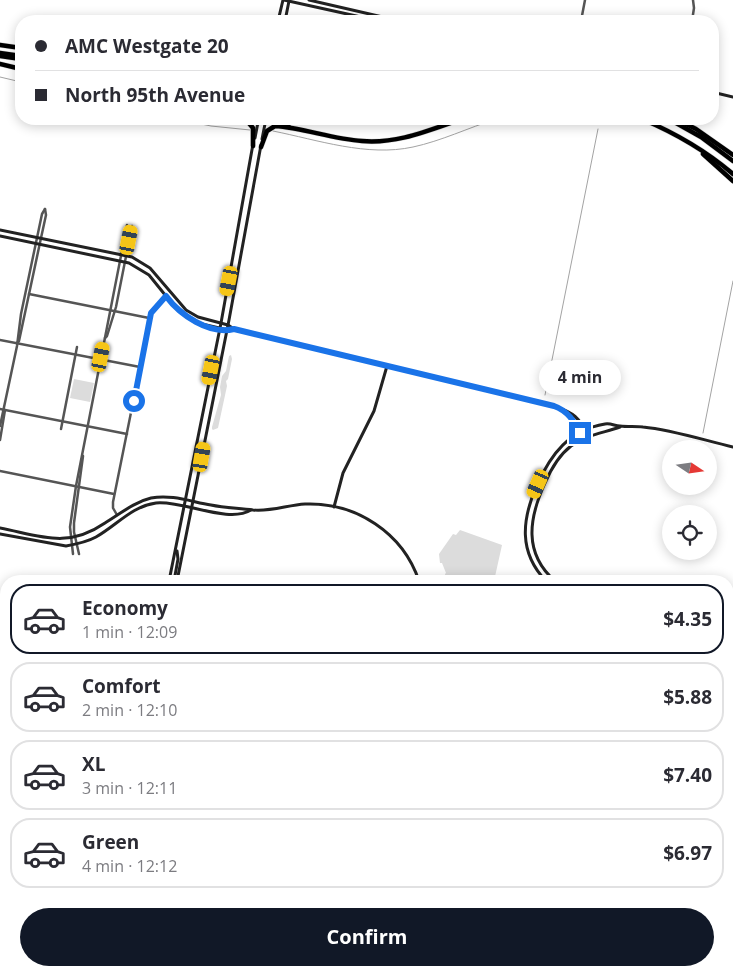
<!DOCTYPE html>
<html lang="en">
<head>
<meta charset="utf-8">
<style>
	body { margin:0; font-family:"Open Sans",sans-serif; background:#f2f2f3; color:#2b2b33; height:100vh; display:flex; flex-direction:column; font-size:19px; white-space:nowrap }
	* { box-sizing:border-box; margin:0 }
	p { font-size:16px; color:#7c7c81 }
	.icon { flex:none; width:28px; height:28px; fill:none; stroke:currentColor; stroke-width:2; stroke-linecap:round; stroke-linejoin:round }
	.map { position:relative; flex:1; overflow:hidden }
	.sheet { position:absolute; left:0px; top:575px; width:734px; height:401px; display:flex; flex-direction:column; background:#fff; border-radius:20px 20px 0 0; box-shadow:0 2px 12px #0003 }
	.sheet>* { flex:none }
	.hud { position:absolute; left:15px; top:15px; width:704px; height:110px; border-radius:20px; box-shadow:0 2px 12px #0003; display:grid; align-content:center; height:110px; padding:0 20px; background:#fff }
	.needle { width:32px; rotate:103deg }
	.fabs { position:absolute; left:662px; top:440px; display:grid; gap:10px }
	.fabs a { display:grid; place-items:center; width:55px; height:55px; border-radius:50%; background:#fff; box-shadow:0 2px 12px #0003; font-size:25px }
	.end { position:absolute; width:22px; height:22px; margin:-11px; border:6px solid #1a73e8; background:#fff; box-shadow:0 0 0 2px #fff }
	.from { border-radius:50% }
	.bubble { position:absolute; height:35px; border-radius:18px; background:#fff; box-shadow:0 2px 12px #0003; font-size:16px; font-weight:700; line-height:35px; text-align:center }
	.car { position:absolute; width:15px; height:30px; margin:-15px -8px; border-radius:6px; box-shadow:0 0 4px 1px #0007; background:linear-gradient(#f5c518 24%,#345 0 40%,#f5c518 0 76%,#345 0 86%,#f5c518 0) }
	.hud b { display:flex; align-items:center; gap:18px; height:48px; font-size:19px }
	.hud b+b { border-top:1px solid #e1e1e2 }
	.hud i { width:12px; height:12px; background:#2b2b33 }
	ul { padding:9px 0 0; list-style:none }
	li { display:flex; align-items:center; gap:15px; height:70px; margin:0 10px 8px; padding:0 10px; border:2px solid #e1e1e2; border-radius:20px }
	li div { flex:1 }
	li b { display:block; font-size:19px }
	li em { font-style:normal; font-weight:700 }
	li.on { border-color:#111827 }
	li>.icon { width:45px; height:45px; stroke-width:1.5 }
	.action { display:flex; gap:10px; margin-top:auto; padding:10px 20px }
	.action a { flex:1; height:58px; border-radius:30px; background:#111827; color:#fff; font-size:20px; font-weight:700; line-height:58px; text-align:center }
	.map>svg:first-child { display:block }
	.green { fill:#dcdcdc }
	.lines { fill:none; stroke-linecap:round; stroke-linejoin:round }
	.stream { stroke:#a3a3a3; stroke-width:1 }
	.highway-casing { stroke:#dbdbdb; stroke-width:5.5 }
	.street { stroke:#555; stroke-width:2.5 }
	.secondary { stroke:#222; stroke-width:3 }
	.highway { stroke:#000; stroke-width:4.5 }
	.route { stroke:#1a73e8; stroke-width:6 }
</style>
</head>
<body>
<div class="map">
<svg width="733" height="976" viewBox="0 0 733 976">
	<rect width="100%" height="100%" fill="#fff"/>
	<g class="green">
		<path d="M231,355L232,359L228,379L226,381L227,386L218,428L213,430L212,429V427L221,395L220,387L222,376L226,371L229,356Z"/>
		<path d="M74,379L94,383L90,402L70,398Z"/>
		<path d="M460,530L502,545L494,581H448V579L446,580L445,574L446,573L442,563H440L439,554L453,534L456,535Z"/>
	</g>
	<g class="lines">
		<g class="stream">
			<path d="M0,77L21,82"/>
			<path d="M177,119L211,126L250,130"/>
			<path d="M273,131C318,140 367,157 413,147C441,141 468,128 496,119"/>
			<path d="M545,395L598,129"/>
			<path d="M703,433L733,281"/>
		</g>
		<defs>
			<g id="highway">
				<path d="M0,45L21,48"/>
				<path d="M0,53L21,56"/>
				<path d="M0,56L21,59"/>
				<path d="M0,64L21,69"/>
				<path d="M236,119L248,122L253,128V146"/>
				<path d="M279,119L289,127"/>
				<path d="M344,119L378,121L417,119"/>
				<path d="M642,119C675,133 705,150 733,174"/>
				<path d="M669,119L701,137L733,161"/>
				<path d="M676,119L696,129L733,155"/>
				<path d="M258,123L259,119"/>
				<path d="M261,147L267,131L275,126C304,128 332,139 362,141C398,144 429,130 462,119"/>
				<path d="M703,154L733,181"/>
			</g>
		</defs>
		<use href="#highway" class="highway-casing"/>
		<g class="street">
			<path d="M581,21L585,0"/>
			<path d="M692,21L694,8L693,0"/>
			<path d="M29,294L149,318"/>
			<path d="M105,338L107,336L116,307L132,226"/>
			<path d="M0,340L140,367"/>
			<path d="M17,343L19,341L41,238L46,215L45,209"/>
			<path d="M0,409L127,434"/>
			<path d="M0,426L17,346L21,314L42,214L45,209"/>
			<path d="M61,429L77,347"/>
			<path d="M0,440L5,410"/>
			<path d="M0,471L114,494"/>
			<path d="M117,515L113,508V502L150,318L153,310L166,296"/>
			<path d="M73,554L70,527L76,486L127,225"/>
			<path d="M79,554L74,532V523L83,456"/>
			<path d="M0,812L6,814"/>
			<path d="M0,859L6,861"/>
			<path d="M0,895L2,899L0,909"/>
			<path d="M0,939L6,941"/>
			<path d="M728,962L733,963"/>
			<path d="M30,970L57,976"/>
			<path d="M138,970C148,976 163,974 175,970"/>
			<path d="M175,970L177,976"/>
			<path d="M213,970L214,976"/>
			<path d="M249,970L251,976"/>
			<path d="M287,970L288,976"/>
			<path d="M323,970L325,976"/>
			<path d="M360,970L362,976"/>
			<path d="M397,970L399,976"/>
			<path d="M1,976L6,955"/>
			<path d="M6,976L7,970"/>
			<path d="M452,976L453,970"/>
			<path d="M491,976L492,970"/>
			<path d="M517,976L518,970"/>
			<path d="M579,976L580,970"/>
			<path d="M615,976L617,970"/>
			<path d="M652,976V970"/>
			<path d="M688,976L689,970"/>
		</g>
		<g class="secondary">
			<path d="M284,0L379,21"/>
			<path d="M309,0L400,21"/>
			<path d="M278,21L283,0"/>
			<path d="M285,21L289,1"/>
			<path d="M712,92L733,97"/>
			<path d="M255,138L258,122"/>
			<path d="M262,139L266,119"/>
			<path d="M0,230L132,257L150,268L186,310L198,317L228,325L234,329L554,406C574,413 579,417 588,436"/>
			<path d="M0,236L129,263L149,275L174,306L184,315L202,324L228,330"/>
			<path d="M565,412L573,420L582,439"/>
			<path d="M334,507L343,473L374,411L387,366"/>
			<path d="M0,528C41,536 67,549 105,523C120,514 134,502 151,498C172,494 192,502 211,505C225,508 239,508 253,510C270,512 288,505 305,504C356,502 403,533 419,581"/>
			<path d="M0,534L66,546C77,544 87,542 96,537C116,526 132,506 156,503C183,500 228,524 251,510"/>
			<path d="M169,581L221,323L253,144"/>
			<path d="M174,581L178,559L177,551"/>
			<path d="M177,581L229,320L261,145"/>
			<path d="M546,581C518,552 522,519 537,485C551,454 569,430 605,424C611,423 615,426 620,426C628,427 636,426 643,427C673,430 703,440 733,447"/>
			<path d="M555,581C523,553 529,518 545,483C551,469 558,456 571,446C586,435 603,433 620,427"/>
			<path d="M665,581H692"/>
			<path d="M728,590L733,591"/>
			<path d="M728,597H733"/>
			<path d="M0,612L6,614"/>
			<path d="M0,617L6,618"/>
			<path d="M0,621L6,622"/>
			<path d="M728,789L733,791"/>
			<path d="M84,976L85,970"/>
			<path d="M91,976L92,970"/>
			<path d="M425,976L426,970"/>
		</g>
		<use href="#highway" class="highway"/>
	</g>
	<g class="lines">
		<path class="route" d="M134,401L151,313L166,296C180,315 209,335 234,329L554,406C568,411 574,421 580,433"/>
	</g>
</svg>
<div class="fabs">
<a><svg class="needle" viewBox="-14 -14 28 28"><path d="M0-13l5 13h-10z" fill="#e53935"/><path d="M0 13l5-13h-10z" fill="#7c7c81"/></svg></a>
<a><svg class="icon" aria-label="locate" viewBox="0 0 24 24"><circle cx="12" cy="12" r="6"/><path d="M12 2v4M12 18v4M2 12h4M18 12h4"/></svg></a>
</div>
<i class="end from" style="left:134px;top:401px"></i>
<i class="end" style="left:580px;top:433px"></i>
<div class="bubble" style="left:539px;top:360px;width:82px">4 min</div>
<i class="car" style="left:129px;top:240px;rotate:11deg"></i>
<i class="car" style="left:229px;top:281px;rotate:191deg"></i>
<i class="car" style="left:101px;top:357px;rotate:11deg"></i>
<i class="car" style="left:211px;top:370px;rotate:191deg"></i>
<i class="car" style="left:202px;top:457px;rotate:10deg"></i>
<i class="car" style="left:538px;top:484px;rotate:204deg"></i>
<div class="hud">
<b><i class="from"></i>AMC Westgate 20</b>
<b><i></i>North 95th Avenue</b>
</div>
<section class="sheet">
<ul>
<li class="on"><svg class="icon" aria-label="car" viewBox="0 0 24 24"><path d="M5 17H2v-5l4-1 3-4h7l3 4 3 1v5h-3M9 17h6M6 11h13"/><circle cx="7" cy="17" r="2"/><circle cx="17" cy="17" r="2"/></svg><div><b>Economy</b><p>1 min · 12:09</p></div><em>$4.35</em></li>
<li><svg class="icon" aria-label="car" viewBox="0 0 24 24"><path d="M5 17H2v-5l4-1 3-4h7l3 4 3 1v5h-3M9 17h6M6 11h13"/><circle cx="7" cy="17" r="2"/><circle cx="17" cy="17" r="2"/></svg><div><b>Comfort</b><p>2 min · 12:10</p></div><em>$5.88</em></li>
<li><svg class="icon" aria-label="car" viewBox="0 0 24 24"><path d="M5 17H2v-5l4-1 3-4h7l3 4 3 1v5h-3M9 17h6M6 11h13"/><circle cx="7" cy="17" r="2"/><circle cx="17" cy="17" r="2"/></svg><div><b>XL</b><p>3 min · 12:11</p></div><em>$7.40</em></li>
<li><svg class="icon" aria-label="car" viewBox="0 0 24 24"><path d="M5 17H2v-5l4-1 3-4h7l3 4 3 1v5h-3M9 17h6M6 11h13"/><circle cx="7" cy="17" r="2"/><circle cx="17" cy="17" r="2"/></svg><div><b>Green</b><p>4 min · 12:12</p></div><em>$6.97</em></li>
</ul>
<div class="action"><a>Confirm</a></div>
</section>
</div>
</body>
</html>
